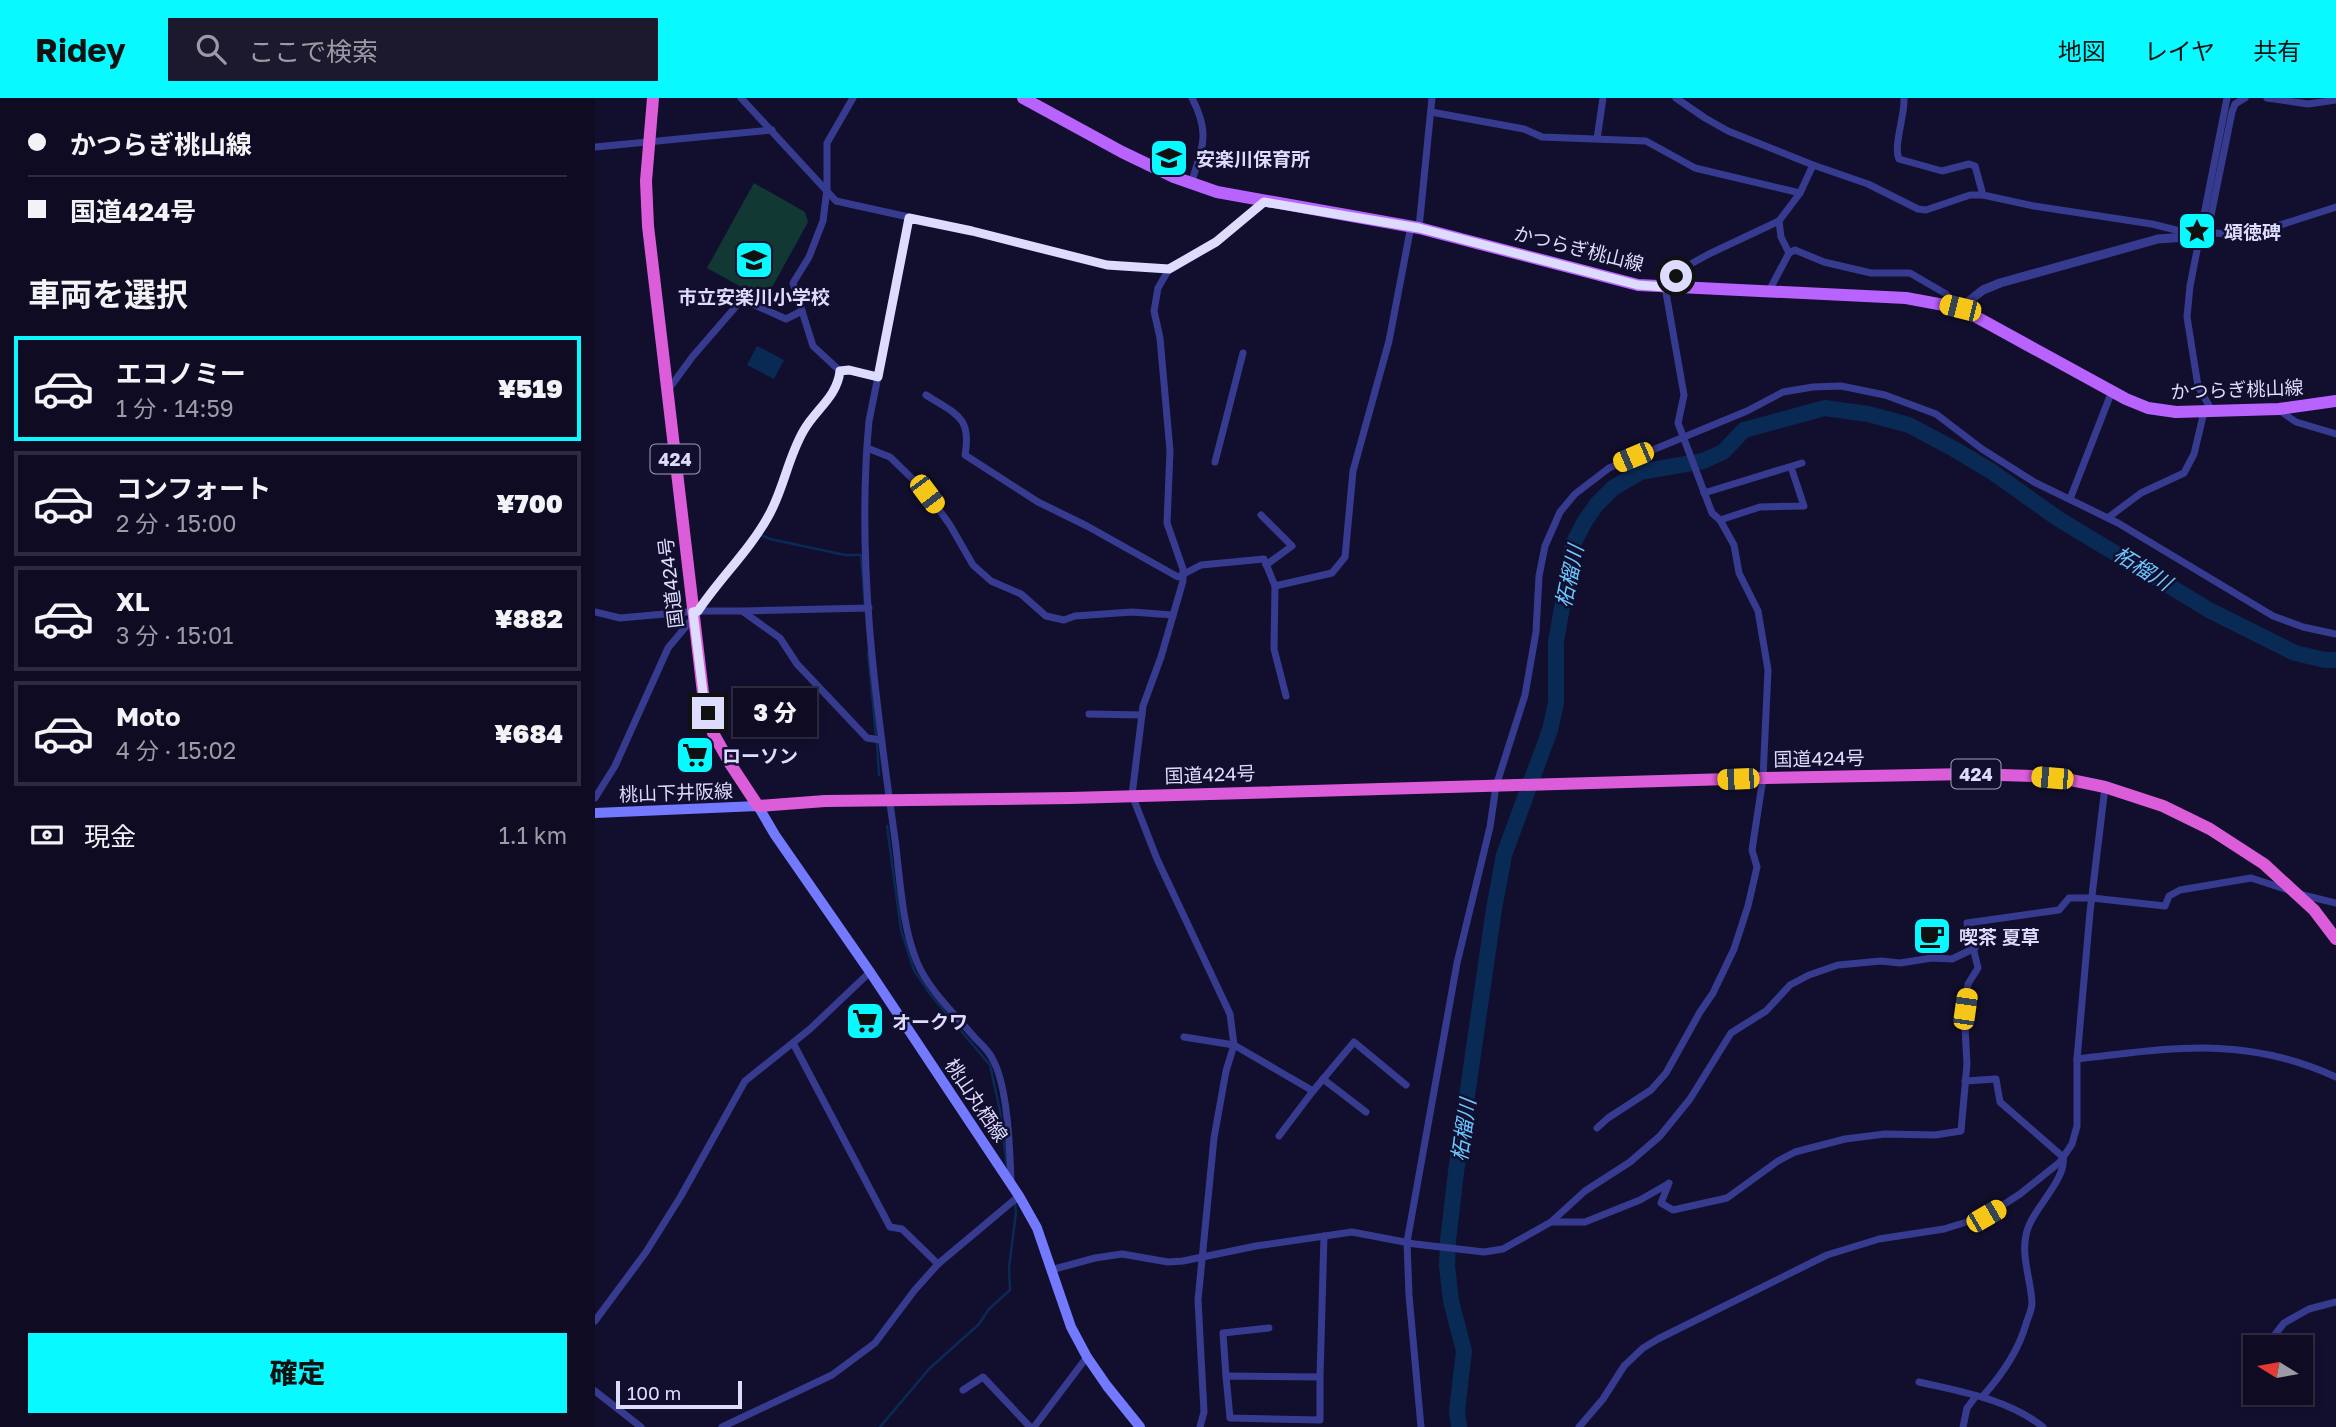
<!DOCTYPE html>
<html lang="ja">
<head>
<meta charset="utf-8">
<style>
	body { margin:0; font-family:"Golos Text","Noto Sans JP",sans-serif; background:#1c192f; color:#f1f3f6; height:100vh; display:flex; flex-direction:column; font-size:26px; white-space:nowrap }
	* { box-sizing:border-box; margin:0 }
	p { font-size:23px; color:#9b9ba5 }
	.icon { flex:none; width:38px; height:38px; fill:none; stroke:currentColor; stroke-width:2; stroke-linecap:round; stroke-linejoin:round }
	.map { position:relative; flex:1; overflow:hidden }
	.sheet { display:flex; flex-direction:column; background:#0e0b22; width:595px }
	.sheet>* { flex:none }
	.hud { display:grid; align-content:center; height:154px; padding:0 28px; background:#0e0b22 }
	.needle { width:46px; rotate:281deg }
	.buttons { position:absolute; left:1648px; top:1237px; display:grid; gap:14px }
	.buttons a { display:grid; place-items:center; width:70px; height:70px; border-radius:0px; background:#0e0b22; box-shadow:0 4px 10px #0003,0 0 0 2px #2e2b40; font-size:35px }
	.scale { position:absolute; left:21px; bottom:18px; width:126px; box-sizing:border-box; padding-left:7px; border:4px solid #dddcff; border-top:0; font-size:19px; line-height:24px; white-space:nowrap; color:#dddcff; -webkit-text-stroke:5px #120f2e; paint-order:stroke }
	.end { position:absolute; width:32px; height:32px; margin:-16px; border:9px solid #dddcff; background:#111; box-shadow:0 0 0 4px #111 }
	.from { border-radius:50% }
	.bubble { position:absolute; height:49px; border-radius:0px; background:#0e0b22; box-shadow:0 4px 10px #0003,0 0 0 2px #2e2b40; font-size:23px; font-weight:800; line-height:49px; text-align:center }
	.car { position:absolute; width:21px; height:42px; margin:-21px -10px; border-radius:9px; box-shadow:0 0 5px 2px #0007; background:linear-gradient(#f5c518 24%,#345 0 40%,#f5c518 0 76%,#345 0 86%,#f5c518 0) }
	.hud b { display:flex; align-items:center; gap:24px; height:66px; font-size:26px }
	.hud b+b { border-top:2px solid #2e2b40 }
	.hud i { width:18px; height:18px; background:#f1f3f6 }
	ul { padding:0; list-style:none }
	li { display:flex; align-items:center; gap:21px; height:105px; margin:0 14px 10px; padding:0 14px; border:4px solid #2e2b40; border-radius:0px }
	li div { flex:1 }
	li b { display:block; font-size:26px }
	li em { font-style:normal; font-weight:800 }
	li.on { border-color:#08f9ff }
	li>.icon { width:63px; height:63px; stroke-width:1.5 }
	h2 { padding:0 28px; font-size:32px; line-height:84px }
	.pay { display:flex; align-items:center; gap:18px; height:77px; padding:0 28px; font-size:26px }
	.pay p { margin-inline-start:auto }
	.action { display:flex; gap:14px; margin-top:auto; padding:14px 28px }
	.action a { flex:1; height:80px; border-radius:0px; background:#08f9ff; color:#111; font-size:28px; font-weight:800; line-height:80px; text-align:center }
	header { display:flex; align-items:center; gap:42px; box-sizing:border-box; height:98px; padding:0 35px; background:#08f9ff; color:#111 }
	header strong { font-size:33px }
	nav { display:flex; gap:38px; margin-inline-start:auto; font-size:24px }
	.search { width:490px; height:63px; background:#1c192f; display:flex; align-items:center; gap:18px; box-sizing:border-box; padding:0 24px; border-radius:0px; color:#9b9ba5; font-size:26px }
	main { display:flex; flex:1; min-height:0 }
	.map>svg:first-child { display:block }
	.green { fill:#123834 }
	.water { fill:#092a54 }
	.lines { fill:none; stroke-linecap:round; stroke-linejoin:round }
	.stream { stroke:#092a54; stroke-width:2.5 }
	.river { stroke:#092a54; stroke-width:16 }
	.minor { stroke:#373b90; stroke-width:7 }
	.tertiary { stroke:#373b90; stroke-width:9 }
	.secondary { stroke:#737aff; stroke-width:10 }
	.primary { stroke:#b963ff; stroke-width:12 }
	.trunk { stroke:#dc5dda; stroke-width:12 }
	.route { stroke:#dddcff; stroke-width:9 }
	.labels { text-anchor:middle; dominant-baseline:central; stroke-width:5; stroke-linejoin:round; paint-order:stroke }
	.shield { fill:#120f2e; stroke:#a09ec0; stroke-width:2 }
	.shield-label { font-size:18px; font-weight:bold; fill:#dddcff }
	.poi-label { font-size:19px; font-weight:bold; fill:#dddcff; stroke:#120f2e; text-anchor:start }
	.street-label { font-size:19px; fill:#dddcff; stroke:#120f2e }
	.water-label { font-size:21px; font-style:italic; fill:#6ac6ff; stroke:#120f2e }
</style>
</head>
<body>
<header>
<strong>Ridey</strong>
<div class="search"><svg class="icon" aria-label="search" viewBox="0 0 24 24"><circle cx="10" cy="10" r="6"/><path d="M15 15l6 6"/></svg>ここで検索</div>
<nav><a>地図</a><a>レイヤ</a><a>共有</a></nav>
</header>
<main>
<section class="sheet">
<div class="hud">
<b><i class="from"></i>かつらぎ桃山線</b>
<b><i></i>国道424号</b>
</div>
<h2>車両を選択</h2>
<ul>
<li class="on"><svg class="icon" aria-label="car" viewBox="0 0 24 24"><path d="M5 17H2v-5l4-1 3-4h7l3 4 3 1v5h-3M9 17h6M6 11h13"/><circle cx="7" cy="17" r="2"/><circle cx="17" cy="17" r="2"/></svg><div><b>エコノミー</b><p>1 分 · 14:59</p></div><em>¥519</em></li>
<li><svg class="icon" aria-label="car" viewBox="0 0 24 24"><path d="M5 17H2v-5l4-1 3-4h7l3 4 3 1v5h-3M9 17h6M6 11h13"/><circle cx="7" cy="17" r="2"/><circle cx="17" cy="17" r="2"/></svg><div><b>コンフォート</b><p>2 分 · 15:00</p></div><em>¥700</em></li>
<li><svg class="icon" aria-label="car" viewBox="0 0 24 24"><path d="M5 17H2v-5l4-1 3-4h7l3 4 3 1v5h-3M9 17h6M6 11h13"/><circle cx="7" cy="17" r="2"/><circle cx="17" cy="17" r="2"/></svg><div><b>XL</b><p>3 分 · 15:01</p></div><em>¥882</em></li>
<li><svg class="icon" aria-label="car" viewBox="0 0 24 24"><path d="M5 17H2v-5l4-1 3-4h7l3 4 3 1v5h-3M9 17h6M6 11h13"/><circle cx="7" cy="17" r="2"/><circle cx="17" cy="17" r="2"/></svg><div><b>Moto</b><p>4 分 · 15:02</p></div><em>¥684</em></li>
</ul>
<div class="pay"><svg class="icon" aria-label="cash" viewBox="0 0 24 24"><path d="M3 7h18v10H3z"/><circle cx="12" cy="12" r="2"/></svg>現金<p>1.1 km</p></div>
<div class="action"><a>確定</a></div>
</section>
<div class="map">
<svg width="1741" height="1329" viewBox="0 0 1741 1329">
	<rect width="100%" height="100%" fill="#120f2e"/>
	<path class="green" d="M159,85L210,114L213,124L170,202L112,170Z"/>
	<path class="water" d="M162,248L189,262L179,281L152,267Z"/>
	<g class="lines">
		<g class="stream">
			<path d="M164,436L175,441L250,457H266L270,509"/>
			<path d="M273,554L281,638"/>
			<path d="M282,645L284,677"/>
			<path d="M292,728L306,832L319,872L335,896L395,967L405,1013L412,1068"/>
			<path d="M285,1329L334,1271L384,1226L394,1211L415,1192L414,1170L421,1114L420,1105"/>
		</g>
		<path class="river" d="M864,1329L862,1313L869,1253L856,1203L852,1168L853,1143L861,1074L899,811L909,757L955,632L961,605V544L978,446L990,423L1002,406L1018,390L1045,374L1108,363L1128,354L1149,332L1230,310L1273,316L1314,327L1359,351L1396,373L1462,420L1614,512L1700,555L1730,562H1741"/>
		<g class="minor">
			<path d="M146,0L241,103L377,133L512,167L574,171L621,144L669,104"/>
			<path d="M1081,0L1110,20L1133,33L1218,67L1273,86L1323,111L1331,112L1375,97H1388L1439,108L1557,126L1605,138L1620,135L1654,137L1741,109"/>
			<path d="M1309,0C1310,18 1298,48 1304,61L1347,73L1374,66L1380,68L1388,97"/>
			<path d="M1672,0L1713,6L1741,2"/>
			<path d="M836,14L929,31L947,39L1051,43L1100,70L1205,95"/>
			<path d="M1002,41L1008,0"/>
			<path d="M0,49L177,32"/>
			<path d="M596,86C607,49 616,37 597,0"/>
			<path d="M315,120L274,323C261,460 280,599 299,734C305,775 306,826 322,864C334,893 361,917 380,940C386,946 393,952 397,960C413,987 415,1053 416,1085"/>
			<path d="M824,130L837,0"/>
			<path d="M1612,137L1637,14L1640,6L1650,0"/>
			<path d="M1194,155L1200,152L1229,164L1276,175H1315L1351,196L1363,209"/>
			<path d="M574,171L563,190L559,213L565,240L575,353L572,425L588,471V483L566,559L548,608L537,697L562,761L635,916L639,947L631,973L619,1040L603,1202L609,1314L605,1329"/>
			<path d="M1174,193L1194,155L1186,139L1184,123"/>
			<path d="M207,213L218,248L245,273"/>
			<path d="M245,273L254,272L283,279"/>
			<path d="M73,292L98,258L144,205L153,204L191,221L207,213L198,185L214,159L228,123L232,91V45L258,0"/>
			<path d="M331,297C360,316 377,318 370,357L443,404L492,428L583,479L606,467L669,461L680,488L737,475L750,459L758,373L794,243L816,128"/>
			<path d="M1684,312L1701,324L1741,336"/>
			<path d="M1617,313L1603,288L1592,219L1595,188L1632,0"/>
			<path d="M272,350L295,359L332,395L355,427L378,467L396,483L426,496L451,518L469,522L480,518L537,514L578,517"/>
			<path d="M620,364L648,255"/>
			<path d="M1109,395L1207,365"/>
			<path d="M1475,401L1517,293"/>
			<path d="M666,417L697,448L671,467"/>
			<path d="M1514,419L1546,395L1589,375L1599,356L1609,314"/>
			<path d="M1125,422L1165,409L1209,408L1196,369"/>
			<path d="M680,488L679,551L691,598"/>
			<path d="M103,513C125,480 155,452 174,417C188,390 193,359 209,332C221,311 242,299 245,273"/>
			<path d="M148,513L274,510"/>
			<path d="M0,514L25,520L103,513H147L185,540L202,566L272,640L286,642"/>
			<path d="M494,616L547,617"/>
			<path d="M0,700L20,668L73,550L98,520"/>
			<path d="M1704,796L1741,805"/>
			<path d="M589,939L639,947L718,993L759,944L811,987"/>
			<path d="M198,945L295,1129L307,1131L343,1166"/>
			<path d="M1482,961C1579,950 1649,937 1741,979"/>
			<path d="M728,981L771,1014"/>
			<path d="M1370,983L1401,981L1405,1004L1468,1059C1472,1080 1440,1109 1433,1130C1424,1155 1436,1180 1437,1205C1437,1212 1433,1219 1431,1226C1423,1254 1407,1277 1387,1299"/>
			<path d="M1002,1030L1013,1020L1056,992L1071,975L1105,914L1118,895L1139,851L1153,808L1162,769L1157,752L1168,680L1173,572L1163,513L1144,475L1139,447L1125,422L1117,415L1083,325L1089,297L1070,189L1092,168L1114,156L1184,123L1205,95L1218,67"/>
			<path d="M684,1038L718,993"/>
			<path d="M1074,1085L1066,1105L1078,1112L1132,1100L1183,1063L1200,1054L1250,1041L1290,1036L1340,1037L1366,1033L1372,966L1369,911L1373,886L1383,870L1372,825L1464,812L1474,800H1497L1570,808L1574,798L1585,792L1656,780L1693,792"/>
			<path d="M957,1124H990L1045,1102L1073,1086"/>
			<path d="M456,1172L500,1160L527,1156L573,1164L588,1163L661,1148L757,1134L820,1146L889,1154L908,1151L956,1124L990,1093L1035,1064L1065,1038L1095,1001L1136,935L1171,913L1195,887L1214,877L1243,867L1286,863L1305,865L1337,860L1357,861L1380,850"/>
			<path d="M0,1223L51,1154L86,1098L150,983L215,931L275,874"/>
			<path d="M1671,1248L1689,1225L1714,1211L1741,1204"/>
			<path d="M631,1278L628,1235L674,1230"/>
			<path d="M725,1279V1322L635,1320L631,1278L725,1279L729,1138"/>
			<path d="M1324,1284C1367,1294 1413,1301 1448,1329"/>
			<path d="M368,1292L388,1279L435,1329"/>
			<path d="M0,1293L46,1329"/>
			<path d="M127,1329L237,1277L280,1245L319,1193L343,1166L424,1098"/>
			<path d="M439,1329L492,1259"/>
			<path d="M826,1329L814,1197L812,1144L862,865L895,729L901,688L930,597L941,534L944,478L950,448L965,414L980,396L1014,370L1152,313L1188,294L1218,289L1246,288L1290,297L1341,316L1387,351L1439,384L1523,425L1678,518L1708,529L1741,536"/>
			<path d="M984,1329L1008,1301L1029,1268L1048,1250L1063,1241L1232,1157L1284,1141L1349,1131L1391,1118L1425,1096L1465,1064L1477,1046L1482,1028V961L1495,814L1510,689"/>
			<path d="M1368,1329L1372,1310L1381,1298"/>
		</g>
		<path class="tertiary" d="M1365,210L1388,192L1405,185L1563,141L1605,138"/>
		<path class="secondary" d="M0,715L163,708L180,737L275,874L424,1098L442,1130L476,1229L492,1259L512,1288L545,1329"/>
		<path class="primary" d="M428,0L527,54L579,79L622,94L824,130L1043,187L1311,200L1365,210L1531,301L1553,310L1581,314L1684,311L1741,303"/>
		<path class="trunk" d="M58,0L51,83L53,128L108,595L118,635L136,667L163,708L230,703L476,700L1168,680L1374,676L1438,678L1476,682L1510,689L1568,708L1615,731L1669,766L1719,812L1741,841"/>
	</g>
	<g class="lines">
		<path class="route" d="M113,615L108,595L98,514L103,513C125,480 155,452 174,417C189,390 193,359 209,332C221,311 242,299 245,273L254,272L283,279L314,120L377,133L512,167L574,171L621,144L669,104L824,130L1043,187L1070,189L1081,178"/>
	</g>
	<defs>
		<symbol id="school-square" viewBox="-11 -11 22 22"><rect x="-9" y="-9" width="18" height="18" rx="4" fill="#08f9ff" stroke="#120f2e"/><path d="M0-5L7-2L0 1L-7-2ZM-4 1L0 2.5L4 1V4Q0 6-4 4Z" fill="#111"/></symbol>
		<symbol id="sight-square" viewBox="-11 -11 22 22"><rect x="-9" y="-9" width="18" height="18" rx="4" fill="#08f9ff" stroke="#120f2e"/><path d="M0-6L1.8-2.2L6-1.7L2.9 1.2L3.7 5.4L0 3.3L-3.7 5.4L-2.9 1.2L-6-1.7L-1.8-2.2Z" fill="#111"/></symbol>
		<symbol id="supermarket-square" viewBox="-11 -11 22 22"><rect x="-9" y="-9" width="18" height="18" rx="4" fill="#08f9ff" stroke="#120f2e"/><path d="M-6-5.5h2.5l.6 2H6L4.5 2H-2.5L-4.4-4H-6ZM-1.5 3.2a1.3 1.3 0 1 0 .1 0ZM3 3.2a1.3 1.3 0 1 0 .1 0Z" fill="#111"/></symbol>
		<symbol id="cafe-square" viewBox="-11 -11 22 22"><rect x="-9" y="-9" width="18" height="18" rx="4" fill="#08f9ff" stroke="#120f2e"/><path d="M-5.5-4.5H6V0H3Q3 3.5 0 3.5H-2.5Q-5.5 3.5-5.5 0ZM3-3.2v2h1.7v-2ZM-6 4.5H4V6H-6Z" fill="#111"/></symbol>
	</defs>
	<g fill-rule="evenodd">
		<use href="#school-square" x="552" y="38" width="44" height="44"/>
		<use href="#sight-square" x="1580" y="111" width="44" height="44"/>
		<use href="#school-square" x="137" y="140" width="44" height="44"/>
		<use href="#supermarket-square" x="78" y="635" width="44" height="44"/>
		<use href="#cafe-square" x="1315" y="816" width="44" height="44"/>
		<use href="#supermarket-square" x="248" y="901" width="44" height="44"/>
	</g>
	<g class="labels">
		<g class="shield">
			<rect x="55.5" y="346.5" width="49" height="29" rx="5"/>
			<rect x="1356.5" y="661.5" width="49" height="29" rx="5"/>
		</g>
		<g class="shield-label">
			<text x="80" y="361">424</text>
			<text x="1381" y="676">424</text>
		</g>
		<g class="poi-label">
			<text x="601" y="60">安楽川保育所</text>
			<text x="1629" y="133">頌徳碑</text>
			<text x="159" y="198" text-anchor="middle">市立安楽川小学校</text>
			<text x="127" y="657">ローソン</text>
			<text x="1364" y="838">喫茶 夏草</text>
			<text x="297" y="923">オークワ</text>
		</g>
		<g class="street-label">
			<text transform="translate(984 150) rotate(14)">かつらぎ桃山線</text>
			<text transform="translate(1642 291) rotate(-2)">かつらぎ桃山線</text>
			<text transform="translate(75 485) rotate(-97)">国道424号</text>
			<text transform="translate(1224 660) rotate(-1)">国道424号</text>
			<text transform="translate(615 676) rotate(-2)">国道424号</text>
			<text transform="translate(81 694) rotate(-2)">桃山下井阪線</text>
			<text transform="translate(382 1002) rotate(56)">桃山丸栖線</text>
		</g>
		<g class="water-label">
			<text transform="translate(1548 470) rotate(32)">柘榴川</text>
			<text transform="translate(974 478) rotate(-78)">柘榴川</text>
			<text transform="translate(868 1032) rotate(-82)">柘榴川</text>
		</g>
	</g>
</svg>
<div class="buttons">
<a><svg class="needle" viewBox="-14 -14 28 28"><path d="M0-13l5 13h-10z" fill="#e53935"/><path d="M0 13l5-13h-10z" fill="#9b9ba5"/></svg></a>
</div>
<div class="scale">100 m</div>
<i class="end from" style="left:1081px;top:178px"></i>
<i class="end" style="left:113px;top:615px"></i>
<div class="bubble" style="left:138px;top:590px;width:84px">3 分</div>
<i class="car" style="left:1365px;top:210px;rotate:284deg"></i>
<i class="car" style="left:1038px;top:359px;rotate:247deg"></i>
<i class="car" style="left:332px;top:396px;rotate:143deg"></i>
<i class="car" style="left:1457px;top:680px;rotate:275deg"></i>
<i class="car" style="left:1143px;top:681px;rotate:268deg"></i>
<i class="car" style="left:1370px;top:911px;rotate:8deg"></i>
<i class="car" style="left:1391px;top:1118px;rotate:60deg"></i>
</div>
</main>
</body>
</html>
